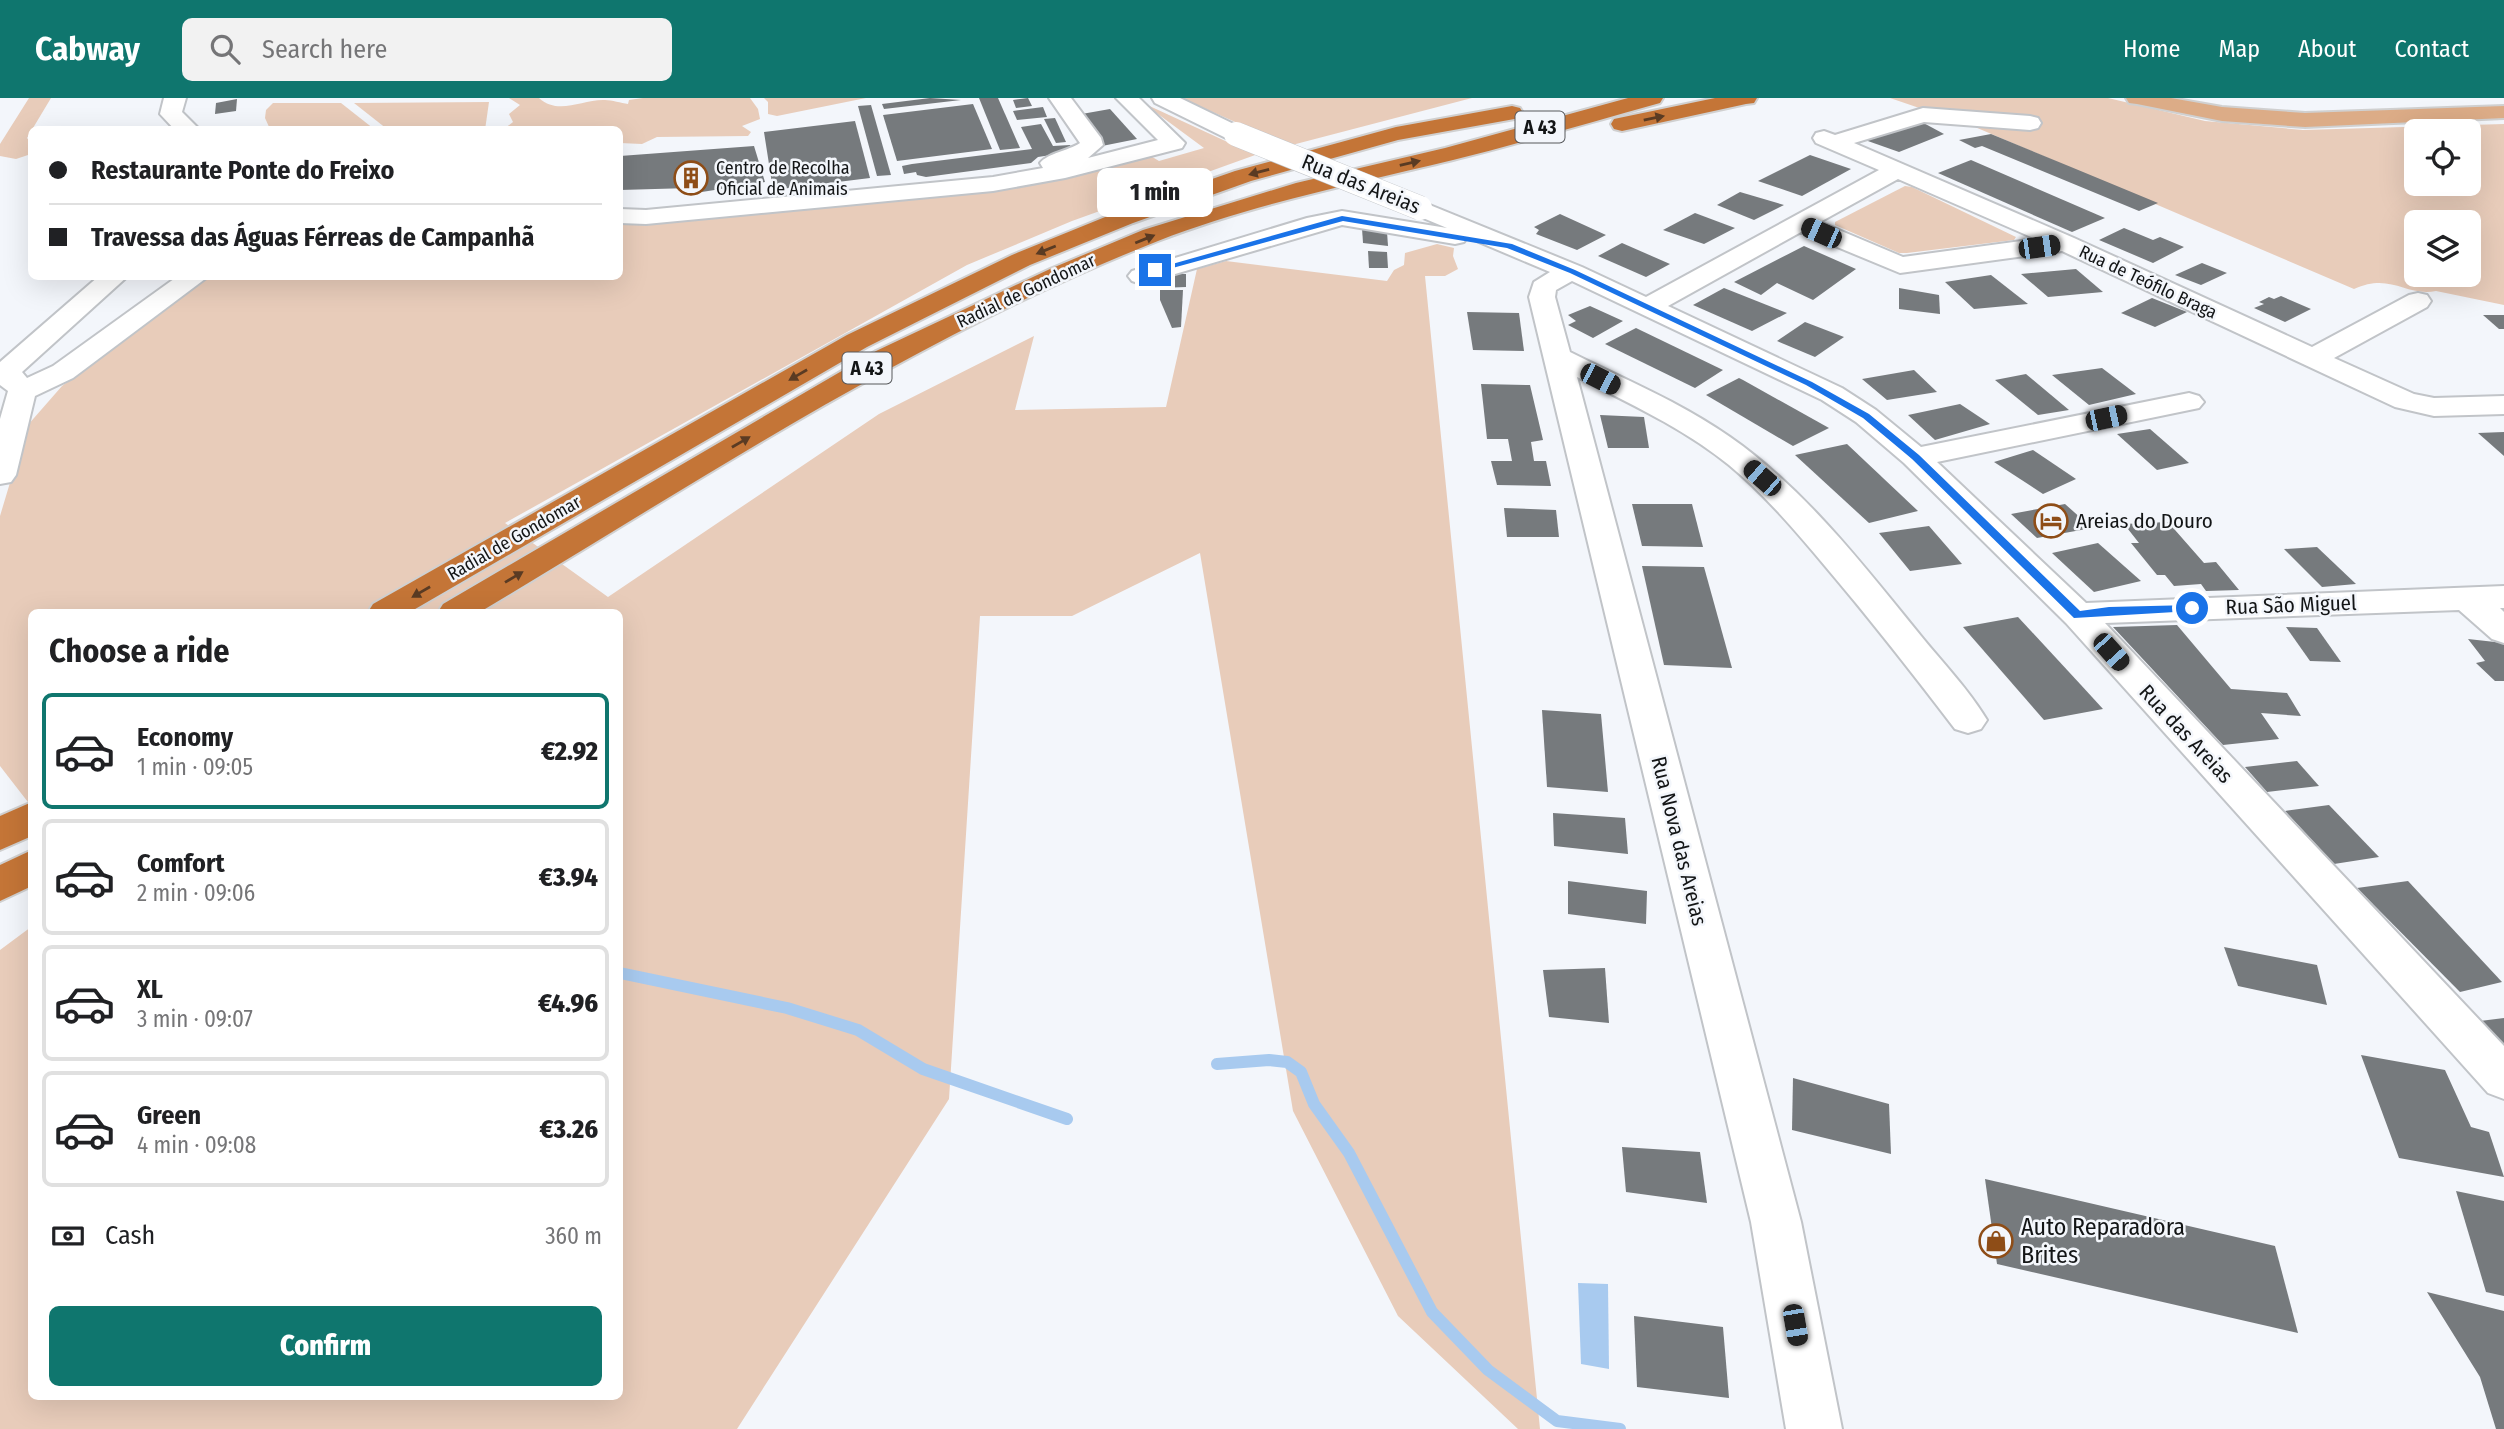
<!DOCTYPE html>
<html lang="en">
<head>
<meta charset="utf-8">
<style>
	body { margin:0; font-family:"Fira Sans Condensed",sans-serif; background:#f2f2f2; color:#202124; height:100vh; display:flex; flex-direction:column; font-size:26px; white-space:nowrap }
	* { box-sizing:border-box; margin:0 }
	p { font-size:23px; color:#757577 }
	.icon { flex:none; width:38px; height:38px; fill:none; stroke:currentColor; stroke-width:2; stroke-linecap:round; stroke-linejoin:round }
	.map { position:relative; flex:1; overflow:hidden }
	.panel { position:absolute; left:28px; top:511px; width:595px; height:791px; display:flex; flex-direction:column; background:#fff; border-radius:10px; box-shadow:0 7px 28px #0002 }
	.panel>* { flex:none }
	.top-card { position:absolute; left:28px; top:28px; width:595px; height:154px; border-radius:10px; box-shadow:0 7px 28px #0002; display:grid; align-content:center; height:154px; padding:0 21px; background:#fff }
	.tools { position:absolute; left:2404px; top:21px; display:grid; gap:14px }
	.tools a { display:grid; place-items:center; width:77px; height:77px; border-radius:10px; background:#fff; box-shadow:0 7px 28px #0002; font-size:35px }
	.end { position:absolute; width:32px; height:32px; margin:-16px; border:9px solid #1a73e8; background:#fff; box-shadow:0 0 0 4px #fff }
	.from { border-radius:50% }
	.bubble { position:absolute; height:49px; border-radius:10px; background:#fff; box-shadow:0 7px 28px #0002; font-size:23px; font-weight:800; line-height:49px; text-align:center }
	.car { position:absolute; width:21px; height:42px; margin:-21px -10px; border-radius:9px; box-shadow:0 0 5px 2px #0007; background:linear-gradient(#222 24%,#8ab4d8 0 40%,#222 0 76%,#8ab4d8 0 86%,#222 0) }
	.top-card b { display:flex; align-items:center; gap:24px; height:66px; font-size:26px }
	.top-card b+b { border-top:2px solid #e0e0e0 }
	.top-card i { width:18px; height:18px; background:#202124 }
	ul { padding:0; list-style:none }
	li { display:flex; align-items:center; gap:21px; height:116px; margin:0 14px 10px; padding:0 7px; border:4px solid #e0e0e0; border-radius:10px }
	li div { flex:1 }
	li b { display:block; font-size:26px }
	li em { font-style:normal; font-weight:800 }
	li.current { border-color:#0f766e }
	li>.icon { width:63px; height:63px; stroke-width:1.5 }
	h2 { padding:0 21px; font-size:32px; line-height:84px }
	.pay { display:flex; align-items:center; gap:18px; height:77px; padding:0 21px; font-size:26px }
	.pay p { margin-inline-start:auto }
	.button { display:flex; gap:14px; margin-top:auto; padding:14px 21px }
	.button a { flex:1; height:80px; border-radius:10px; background:#0f766e; color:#fff; font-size:28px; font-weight:800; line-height:80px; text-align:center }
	header { display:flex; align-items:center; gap:42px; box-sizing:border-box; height:98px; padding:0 35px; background:#0f766e; color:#fff }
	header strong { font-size:33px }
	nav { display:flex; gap:38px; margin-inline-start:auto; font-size:24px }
	.search { width:490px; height:63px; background:#f2f2f2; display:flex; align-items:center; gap:18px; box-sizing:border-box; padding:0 24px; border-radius:10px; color:#757577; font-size:26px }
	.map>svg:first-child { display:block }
	.green { fill:#e8ccba; fill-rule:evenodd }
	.water { fill:#a8caef }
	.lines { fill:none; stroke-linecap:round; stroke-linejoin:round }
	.stream { stroke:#a8caef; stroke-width:12 }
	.building { fill:#767a7d }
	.minor-casing { stroke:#c1c4c8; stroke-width:4 }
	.major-casing { stroke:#d0d0d0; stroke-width:4 }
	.highway-casing { stroke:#d0d0d0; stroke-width:4 }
	.minor { fill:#fff; fill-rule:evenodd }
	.major { fill:#dcac87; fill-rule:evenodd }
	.highway { fill:#c47537; fill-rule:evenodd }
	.minor-bridge-casing { stroke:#c1c4c8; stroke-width:25; stroke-linecap:butt }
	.minor-bridge { stroke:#fff; stroke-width:24 }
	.oneway { fill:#5a3b23 }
	.route { fill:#1a73e8 }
	.labels { text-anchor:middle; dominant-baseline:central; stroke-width:5; stroke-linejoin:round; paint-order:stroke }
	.far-poi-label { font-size:18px; fill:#131516; stroke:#f3f6fb; text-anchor:start }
	.far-street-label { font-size:18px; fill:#131516; stroke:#f3f6fb }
	.shield { fill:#f3f6fb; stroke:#56585b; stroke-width:2 }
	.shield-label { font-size:19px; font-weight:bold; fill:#131516 }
	.street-label { font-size:21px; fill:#131516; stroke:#f3f6fb }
	.poi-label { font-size:21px; fill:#131516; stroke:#f3f6fb; text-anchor:start }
	.near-poi-label { font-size:24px; fill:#131516; stroke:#f3f6fb; text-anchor:start }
</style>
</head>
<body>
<header>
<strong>Cabway</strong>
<div class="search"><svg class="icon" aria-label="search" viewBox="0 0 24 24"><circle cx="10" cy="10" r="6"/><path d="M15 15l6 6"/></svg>Search here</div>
<nav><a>Home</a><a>Map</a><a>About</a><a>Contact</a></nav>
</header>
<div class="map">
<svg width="2504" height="1331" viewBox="0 0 2504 1331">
	<rect width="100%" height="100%" fill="#f3f6fb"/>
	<g class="green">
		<path d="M29,0H51L27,40L31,45V56L16,61L0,58V46Z"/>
		<path d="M509,0H539C559,18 582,1 605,2C612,2 621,5 628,6L629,2L643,0H750L758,11L760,21L742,28L751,34L748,38L657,39L642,46L620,45V32L504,31L513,24L509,16L520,7Z"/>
		<path d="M764,0H866L777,18L768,16V4Z"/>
		<path d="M1181,0H1472L1258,56L1072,123L967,167L505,425L608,499L879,316L1034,238L1015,312L1166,309L1197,171L1226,163L1387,183L1394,172L1404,167L1405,155L1437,146L1454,150L1453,158L1458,171L1445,178H1425L1540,1331H1518L1398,1218L1293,1013L1200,455L1072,518H980L949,1001L737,1331H0V852L31,829L32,1298H620V514H32L31,708L0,668V418L27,328L62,288L205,179L620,178V124L647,125L992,91L1068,79L1149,57L1159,63L1204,50L1143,5L1234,47L1260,35Z"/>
		<path d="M1890,0H2108L2205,23L2303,32L2504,26V207L2436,193C2406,199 2391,174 2354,191L1975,29ZM2417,33H2469V86H2417ZM2417,124H2469V177H2417Z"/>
		<path d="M489,4L485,32L387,31L354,5Z"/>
		<path d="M273,5H341L374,31H270L265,20L266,12Z"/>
		<path d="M1905,88L1912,89L2016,139L2014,142L1907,155H1899L1835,127V124Z"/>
	</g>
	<path class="water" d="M1578,1185L1608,1186L1609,1271L1581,1266Z"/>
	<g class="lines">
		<g class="stream">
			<path d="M620,875L787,910L858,932L923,971L1067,1021"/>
			<path d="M1217,966L1269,962L1287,964L1301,974L1314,1006L1349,1055L1432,1214L1488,1272L1557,1323L1620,1331"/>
		</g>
	</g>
	<g class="building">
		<path d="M930,0L961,2L884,11L882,6Z"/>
		<path d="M979,0H998L1020,50L1000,52Z"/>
		<path d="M1028,0L1032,8L1016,10L1013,2Z"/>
		<path d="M237,1L236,13L215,16L216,5Z"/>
		<path d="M973,6L992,51L897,63L883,17Z"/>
		<path d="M871,7L891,77L877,78L858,8Z"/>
		<path d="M1043,9L1047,19L1017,22L1013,13Z"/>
		<path d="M1110,11L1137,41L1102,48L1076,17Z"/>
		<path d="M1055,20L1066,44L1056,45L1044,21Z"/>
		<path d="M1918,22L1944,36L1899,54L1865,42Z"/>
		<path d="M855,23L870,80L773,92L764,34Z"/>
		<path d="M1041,26L1053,48L1070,47L1072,51L1064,55L1038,59L1031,65L926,79L917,77L916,74L904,76L902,68L912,66L1032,51L1021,29Z"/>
		<path d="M1991,36L2071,69L2158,105L2139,113L1982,48L1975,50L1959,42Z"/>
		<path d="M754,48L765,84L689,96L690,90L620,92V58Z"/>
		<path d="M1810,57L1851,71L1802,98L1758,83Z"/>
		<path d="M1971,62L2105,120L2072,134L1938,75Z"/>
		<path d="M1740,94L1784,107L1754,122L1717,107Z"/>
		<path d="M1695,115L1735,130L1704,146L1663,132Z"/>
		<path d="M1560,116L1606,137L1577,152L1536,136L1539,132L1534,129Z"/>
		<path d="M1362,130L1387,134L1388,148L1363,145Z"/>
		<path d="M2124,130L2153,142L2160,139L2184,149L2153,165L2099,142Z"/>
		<path d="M1622,145L1670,166L1646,179L1598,158Z"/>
		<path d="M1804,148L1856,171L1813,202L1777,185L1761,197L1734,184Z"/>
		<path d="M1368,153L1387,154L1388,170H1369Z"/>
		<path d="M2202,165L2227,175L2201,187L2175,177Z"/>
		<path d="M2076,171L2103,194L2048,199L2021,176Z"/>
		<path d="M1160,176H1186V189L1160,190Z"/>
		<path d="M1991,177L2028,206L1974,211L1945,184Z"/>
		<path d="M1724,190L1787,215L1752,233L1693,207Z"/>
		<path d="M1899,190L1939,197L1940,216L1899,211Z"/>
		<path d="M1160,192H1183L1181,229L1172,230L1160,202Z"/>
		<path d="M2281,198L2311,211L2285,224L2254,210L2264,206L2259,204L2269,199L2274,201Z"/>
		<path d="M2152,200L2187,214L2155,229L2121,215Z"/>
		<path d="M1590,208L1623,223L1593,240L1568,227L1576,223L1568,217Z"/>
		<path d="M1467,214L1519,215L1524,253L1473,252Z"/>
		<path d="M2483,217H2504V231H2499Z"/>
		<path d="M1805,224L1844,239L1815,259L1777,243Z"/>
		<path d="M1636,230L1723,272L1695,290L1605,246Z"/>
		<path d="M2102,270L2136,296L2089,307L2052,277Z"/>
		<path d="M1914,272L1937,294L1887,302L1862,281Z"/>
		<path d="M2026,276L2069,312L2038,317L1995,282Z"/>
		<path d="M1739,280L1743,282L1829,330L1793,348L1706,297Z"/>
		<path d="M1481,286L1530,287L1543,342L1531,344L1534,363H1546L1551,388L1497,387L1491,363H1512L1508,341H1487Z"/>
		<path d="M1960,306L1990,326L1935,342L1908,317Z"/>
		<path d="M1600,317L1644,319L1649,350H1608Z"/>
		<path d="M2150,331L2189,365L2157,372L2117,336Z"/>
		<path d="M2504,334V358L2478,335Z"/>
		<path d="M1847,346L1918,413L1869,425L1795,357Z"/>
		<path d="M2033,352L2076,381L2043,396L1994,364Z"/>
		<path d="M1632,406H1692L1703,449L1642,448Z"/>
		<path d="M2065,406L2092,430L2037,440L2011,416Z"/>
		<path d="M1504,410L1556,412L1559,439H1507Z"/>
		<path d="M2168,424L2204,465L2216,464L2239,492L2206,493L2201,486L2174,488L2165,477H2157L2131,445H2139L2124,426Z"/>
		<path d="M1929,428L1962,466L1910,473L1879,435Z"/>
		<path d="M2098,445L2141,483L2094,494L2052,455Z"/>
		<path d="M2317,449L2356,486L2322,489L2284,451Z"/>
		<path d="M1642,468L1704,469L1732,570L1664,567Z"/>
		<path d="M2018,519L2081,587L2103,611L2044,622L1963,529Z"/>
		<path d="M2177,527L2231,591L2287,595L2301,618L2261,615L2279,641L2223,647L2113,529Z"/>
		<path d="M2286,529L2317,530L2341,564L2310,563Z"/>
		<path d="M2468,541L2504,545V583H2495L2476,565L2485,563Z"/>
		<path d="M1542,612L1601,616L1608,694L1547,689Z"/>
		<path d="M2297,663L2319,688L2267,694L2245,669Z"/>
		<path d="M2329,707L2379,759L2334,766L2285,713Z"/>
		<path d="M1553,715L1625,720L1628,756L1554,748Z"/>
		<path d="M1568,783L1647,793L1646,826L1568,816Z"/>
		<path d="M2408,783L2502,884L2460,894L2357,790Z"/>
		<path d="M2224,849L2317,867L2327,907L2238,888Z"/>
		<path d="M1605,870L1609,925L1549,919L1543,872Z"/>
		<path d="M2504,920V949L2480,923Z"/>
		<path d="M2361,957L2445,972L2471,1029L2489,1034L2504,1079L2399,1060Z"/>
		<path d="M1793,980L1889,1006L1891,1056L1792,1032Z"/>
		<path d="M1622,1049L1700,1054L1707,1105L1626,1094Z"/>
		<path d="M1985,1081L2275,1148L2298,1235L1997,1166Z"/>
		<path d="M2456,1093L2504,1103V1198L2486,1194Z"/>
		<path d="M2427,1194L2504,1213V1331H2496L2480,1279Z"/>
		<path d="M1634,1218L1723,1229L1729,1300L1637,1289Z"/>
	</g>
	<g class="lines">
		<defs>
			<g id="minor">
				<path d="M164,0H186L182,14L200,32H175L160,16Z"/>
				<path d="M1049,0H1071L1101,40L1103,47L1088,60L1158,42L1116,0H1139L1185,45L1182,50L1065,80L993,93L646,126L620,125V111L646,112L993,79L1043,70L1040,65C1048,55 1068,53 1080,45Z"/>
				<path d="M1152,0H1180L1244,31L1247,36L1244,41H1228L1155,5Z"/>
				<path d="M1923,10L2030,18L2038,20L2041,25L2038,30L2030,32L1924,24L1854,45L2074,140L2312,249L2409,197L2418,195L2427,197L2431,203L2427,209L2334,260L2414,296L2434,300L2504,298V316L2434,318L2395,309L2062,153L1900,175L1801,134L1668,208L1842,290L1876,312L1921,349L2189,295L2199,298L2204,304L2199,310L1937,364L2086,505L2504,488V510H2500L2504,514V545L2492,541L2459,512L2105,525L2504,948V1001L2488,995L2066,525L1904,365L1856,324L1822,302L1572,183L1556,192L1555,199L1570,254C1624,281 1680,304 1730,339C1805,391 1864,468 1921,538C1943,565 1969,592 1987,622L1981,631L1968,635L1955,631C1913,576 1870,521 1825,468C1795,432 1765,397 1729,367C1683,330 1629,305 1577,279L1801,1124L1842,1331H1786L1751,1124L1529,199L1534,184L1550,174L1467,139L1464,144L1455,146L1342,127L1141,186L1132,183L1128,178L1132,173L1307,120L1342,113L1447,130L1411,115L1408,110L1411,105L1420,103L1582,169L1646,199L1879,72L1816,45L1813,40L1816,35L1824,33L1835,37ZM1898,81L2036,141L1903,159L1820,124Z"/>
				<path d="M99,178H128L22,274L27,280L53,268L178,178H209L73,280L35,298L16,377L11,384L0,386V321L8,293L0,287V264Z"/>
			</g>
			<path id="major" d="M2126,0H2171L2222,9L2305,15L2504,8V20L2305,29L2222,23L2137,6L2129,5Z"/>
			<g id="highway">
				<path d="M1628,0H1663L1660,5C1591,24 1522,45 1453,62C1354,86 1253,106 1158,143C917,238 701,382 480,514H438L443,506L876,253L1050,171L1143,132L1296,85L1445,50Z"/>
				<path d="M1715,0H1757L1754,5L1746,6L1622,33L1614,31L1611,26L1614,21Z"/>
				<path d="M1512,8L1520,10L1523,15L1520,20L1398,42L1251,83L1133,125L1030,167L867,249L410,514H368L373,506L847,237L1012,157L1115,115L1235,73L1396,29Z"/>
				<path d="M32,704V738L0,752V718Z"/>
				<path d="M32,752V788L0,803V767Z"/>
			</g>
		</defs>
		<use href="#minor" class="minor-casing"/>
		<use href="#major" class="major-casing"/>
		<use href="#highway" class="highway-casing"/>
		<use href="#minor" class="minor"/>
		<use href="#major" class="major"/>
		<use href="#highway" class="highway"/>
		<defs>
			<path id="minor-bridge" d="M1236,36L1420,110"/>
		</defs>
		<use href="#minor-bridge" class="minor-bridge-casing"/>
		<use href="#minor-bridge" class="minor-bridge"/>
	</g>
	<defs><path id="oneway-solid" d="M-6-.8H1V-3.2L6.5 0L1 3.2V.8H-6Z" transform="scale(1.75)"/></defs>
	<g class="oneway">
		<use href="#oneway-solid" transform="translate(1654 20) rotate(-12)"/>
		<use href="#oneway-solid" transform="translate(1410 65) rotate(-13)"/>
		<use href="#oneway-solid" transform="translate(1259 74) rotate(165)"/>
		<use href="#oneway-solid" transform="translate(1145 141) rotate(-22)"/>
		<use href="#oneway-solid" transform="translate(1046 152) rotate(158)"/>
		<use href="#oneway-solid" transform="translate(798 277) rotate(150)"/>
		<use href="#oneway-solid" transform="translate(741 344) rotate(-30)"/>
		<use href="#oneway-solid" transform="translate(514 479) rotate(-31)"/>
		<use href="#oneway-solid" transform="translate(421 494) rotate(150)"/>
	</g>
	<path class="route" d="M1342,118L1512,146L1575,172L1812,284L1869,316L1919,357L2080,513L2109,509L2192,507L2197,510L2192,513L2074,520L1912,361L1863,320L1806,287L1570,175L1507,150L1343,123L1158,174L1151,172Z"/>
	<defs>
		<symbol id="building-ring" viewBox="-11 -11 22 22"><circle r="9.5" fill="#f3f6fb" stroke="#8e4d17" stroke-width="1.5"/><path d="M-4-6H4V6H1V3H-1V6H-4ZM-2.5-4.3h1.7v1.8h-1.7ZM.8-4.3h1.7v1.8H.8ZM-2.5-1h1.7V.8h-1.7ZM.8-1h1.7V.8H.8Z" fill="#8e4d17"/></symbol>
		<symbol id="hotel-ring" viewBox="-11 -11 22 22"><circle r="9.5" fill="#f3f6fb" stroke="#8e4d17" stroke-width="1.5"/><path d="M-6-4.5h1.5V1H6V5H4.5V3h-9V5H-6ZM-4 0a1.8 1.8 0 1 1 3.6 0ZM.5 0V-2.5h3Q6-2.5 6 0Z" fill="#8e4d17"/></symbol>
		<symbol id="shop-ring" viewBox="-11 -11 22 22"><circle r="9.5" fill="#f3f6fb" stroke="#8e4d17" stroke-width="1.5"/><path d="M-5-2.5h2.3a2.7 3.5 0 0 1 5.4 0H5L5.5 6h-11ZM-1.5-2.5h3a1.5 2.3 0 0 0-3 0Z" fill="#8e4d17"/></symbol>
	</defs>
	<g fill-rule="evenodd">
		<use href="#building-ring" x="672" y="61" width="38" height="38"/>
		<use href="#hotel-ring" x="2032" y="404" width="38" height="38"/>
		<use href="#shop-ring" x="1977" y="1124" width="38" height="38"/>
	</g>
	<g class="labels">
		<g class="far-poi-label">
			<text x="716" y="70">Centro de Recolha<tspan x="716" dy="21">Oficial de Animais</tspan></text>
		</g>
		<g class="far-street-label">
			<text transform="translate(2148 184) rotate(25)">Rua de Teófilo Braga</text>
			<text transform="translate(1026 193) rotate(-25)">Radial de Gondomar</text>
			<text transform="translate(514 440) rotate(-30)">Radial de Gondomar</text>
		</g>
		<g class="shield">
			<rect x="1515.5" y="13.5" width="49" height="31" rx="5"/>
			<rect x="842.5" y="254.5" width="49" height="31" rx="5"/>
		</g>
		<g class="shield-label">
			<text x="1540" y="29">A 43</text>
			<text x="867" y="270">A 43</text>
		</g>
		<g class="street-label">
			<text transform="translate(1361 86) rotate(22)">Rua das Areias</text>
			<text transform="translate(2291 507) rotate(-2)">Rua São Miguel</text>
			<text transform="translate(2186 636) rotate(47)">Rua das Areias</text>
			<text transform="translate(1679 743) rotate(76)">Rua Nova das Areias</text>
		</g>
		<g class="poi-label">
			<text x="2076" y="423">Areias do Douro</text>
		</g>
		<g class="near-poi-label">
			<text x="2021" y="1129">Auto Reparadora<tspan x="2021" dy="28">Brites</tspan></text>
		</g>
	</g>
</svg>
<div class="tools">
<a><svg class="icon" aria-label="locate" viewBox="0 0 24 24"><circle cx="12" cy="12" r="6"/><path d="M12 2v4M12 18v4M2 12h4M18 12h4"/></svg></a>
<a><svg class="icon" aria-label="layers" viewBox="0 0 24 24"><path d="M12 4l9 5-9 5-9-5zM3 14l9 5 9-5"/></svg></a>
</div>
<i class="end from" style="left:2192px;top:510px"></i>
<i class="end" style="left:1155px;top:172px"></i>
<div class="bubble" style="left:1097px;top:70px;width:116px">1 min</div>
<i class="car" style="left:1821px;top:135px;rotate:294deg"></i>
<i class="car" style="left:2039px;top:149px;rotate:82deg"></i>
<i class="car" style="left:1600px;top:281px;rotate:117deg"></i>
<i class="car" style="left:2106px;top:320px;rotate:78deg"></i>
<i class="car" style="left:1762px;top:380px;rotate:311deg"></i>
<i class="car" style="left:2111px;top:554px;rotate:138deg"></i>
<i class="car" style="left:1795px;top:1227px;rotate:170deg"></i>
<div class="top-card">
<b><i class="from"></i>Restaurante Ponte do Freixo</b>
<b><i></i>Travessa das Águas Férreas de Campanhã</b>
</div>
<section class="panel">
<h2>Choose a ride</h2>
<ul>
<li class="current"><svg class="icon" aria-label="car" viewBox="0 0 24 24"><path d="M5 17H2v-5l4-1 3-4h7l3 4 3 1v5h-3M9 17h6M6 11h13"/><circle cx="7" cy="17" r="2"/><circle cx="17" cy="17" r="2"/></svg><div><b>Economy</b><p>1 min · 09:05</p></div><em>€2.92</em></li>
<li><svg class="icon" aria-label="car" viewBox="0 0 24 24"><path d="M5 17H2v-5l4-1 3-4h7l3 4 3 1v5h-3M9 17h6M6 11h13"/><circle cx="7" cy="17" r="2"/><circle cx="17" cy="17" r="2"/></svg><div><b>Comfort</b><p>2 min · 09:06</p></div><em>€3.94</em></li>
<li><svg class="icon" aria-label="car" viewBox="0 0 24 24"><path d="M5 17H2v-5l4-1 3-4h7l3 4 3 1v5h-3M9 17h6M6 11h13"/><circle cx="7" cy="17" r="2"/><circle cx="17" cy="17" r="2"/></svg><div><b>XL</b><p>3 min · 09:07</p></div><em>€4.96</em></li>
<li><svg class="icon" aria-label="car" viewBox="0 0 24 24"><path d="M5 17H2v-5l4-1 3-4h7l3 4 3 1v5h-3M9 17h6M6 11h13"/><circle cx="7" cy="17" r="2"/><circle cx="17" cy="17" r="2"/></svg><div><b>Green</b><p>4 min · 09:08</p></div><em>€3.26</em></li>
</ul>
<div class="pay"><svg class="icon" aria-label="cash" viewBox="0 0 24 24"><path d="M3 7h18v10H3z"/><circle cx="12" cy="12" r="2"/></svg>Cash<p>360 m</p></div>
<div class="button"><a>Confirm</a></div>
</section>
</div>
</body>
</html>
